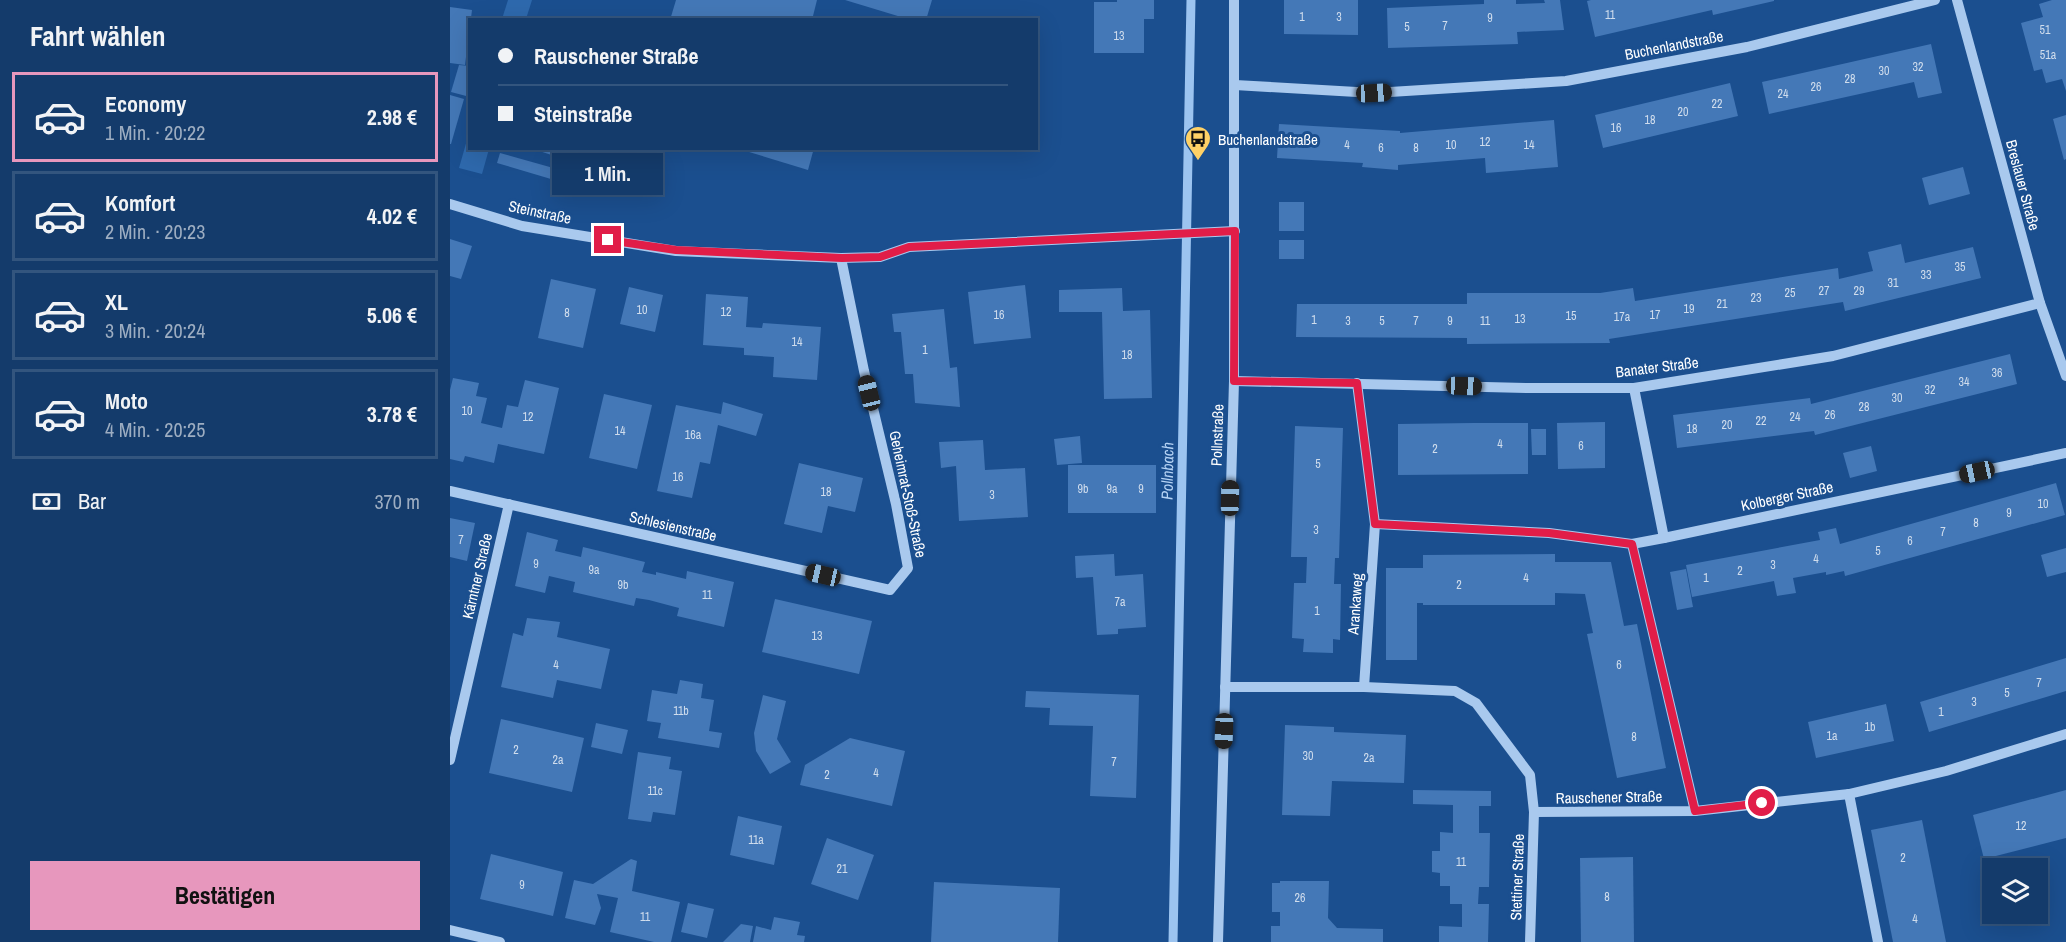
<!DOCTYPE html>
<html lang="de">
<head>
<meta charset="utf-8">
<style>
	body { margin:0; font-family:"Archivo Narrow",sans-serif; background:#214673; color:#f1f3f6; height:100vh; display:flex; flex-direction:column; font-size:22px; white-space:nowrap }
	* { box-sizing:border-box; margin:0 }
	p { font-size:20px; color:#9dadc1 }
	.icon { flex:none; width:33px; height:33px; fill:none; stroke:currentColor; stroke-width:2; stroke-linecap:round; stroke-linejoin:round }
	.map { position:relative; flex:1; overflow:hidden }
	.side { display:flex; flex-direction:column; background:#143b6b; width:450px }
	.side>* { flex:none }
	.banner { position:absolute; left:18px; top:18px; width:570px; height:132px; border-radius:0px; box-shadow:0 6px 24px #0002,0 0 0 2px #33557e; display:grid; align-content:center; height:132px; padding:0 30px; background:#143b6b }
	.fabs { position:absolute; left:1532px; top:858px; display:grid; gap:12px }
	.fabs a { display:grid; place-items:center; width:66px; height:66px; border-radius:0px; background:#143b6b; box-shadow:0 6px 24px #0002,0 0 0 2px #33557e; font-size:30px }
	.end { position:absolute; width:27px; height:27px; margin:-14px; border:8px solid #e11d48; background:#fff; box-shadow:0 0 0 3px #fff }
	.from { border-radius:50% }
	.bubble { position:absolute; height:42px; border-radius:0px; background:#143b6b; box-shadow:0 6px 24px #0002,0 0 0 2px #33557e; font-size:20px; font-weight:800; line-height:42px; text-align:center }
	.car { position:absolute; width:18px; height:36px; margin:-18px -9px; border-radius:8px; box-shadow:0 0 4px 2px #0007; background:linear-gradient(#222 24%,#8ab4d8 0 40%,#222 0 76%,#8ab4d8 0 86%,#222 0) }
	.banner b { display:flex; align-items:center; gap:21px; height:57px; font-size:22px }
	.banner b+b { border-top:2px solid #33557e }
	.banner i { width:15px; height:15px; background:#f1f3f6 }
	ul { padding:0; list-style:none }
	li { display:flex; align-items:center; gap:18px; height:90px; margin:0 12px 9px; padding:0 18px; border:3px solid #33557e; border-radius:0px }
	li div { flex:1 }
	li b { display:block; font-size:22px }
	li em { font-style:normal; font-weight:800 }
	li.on { border-color:#e797bd }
	li>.icon { width:54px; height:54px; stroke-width:1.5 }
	h2 { padding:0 30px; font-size:27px; line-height:72px }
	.pay { display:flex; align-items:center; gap:15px; height:66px; padding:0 30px; font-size:22px }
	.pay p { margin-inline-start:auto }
	.primary-button { display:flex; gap:12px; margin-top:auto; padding:12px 30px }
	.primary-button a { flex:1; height:69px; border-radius:0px; background:#e797bd; color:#111; font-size:24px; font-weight:800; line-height:69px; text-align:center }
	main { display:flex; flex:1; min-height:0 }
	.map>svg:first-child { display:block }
	.green { fill:#2e69ad }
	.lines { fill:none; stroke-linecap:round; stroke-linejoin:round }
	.stream { stroke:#9cc4f0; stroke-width:9 }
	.building { fill:#4478b7 }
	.minor { stroke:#a9c9ee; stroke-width:10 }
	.route { stroke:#e11d48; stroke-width:8 }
	.labels { text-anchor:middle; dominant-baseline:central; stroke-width:6; stroke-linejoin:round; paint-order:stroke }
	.number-label { font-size:12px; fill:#d0dded }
	.street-label { font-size:15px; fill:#fff; stroke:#1b4f8f }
	.poi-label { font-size:15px; fill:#fff; stroke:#1b4f8f; text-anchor:start }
	.water-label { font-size:16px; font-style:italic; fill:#b5d3f5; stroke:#1b4f8f }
</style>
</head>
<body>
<main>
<section class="side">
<h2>Fahrt wählen</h2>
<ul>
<li class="on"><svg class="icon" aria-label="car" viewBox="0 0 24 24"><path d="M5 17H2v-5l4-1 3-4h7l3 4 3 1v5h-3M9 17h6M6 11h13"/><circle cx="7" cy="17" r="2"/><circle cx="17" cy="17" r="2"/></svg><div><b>Economy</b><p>1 Min. · 20:22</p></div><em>2.98 €</em></li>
<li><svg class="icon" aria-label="car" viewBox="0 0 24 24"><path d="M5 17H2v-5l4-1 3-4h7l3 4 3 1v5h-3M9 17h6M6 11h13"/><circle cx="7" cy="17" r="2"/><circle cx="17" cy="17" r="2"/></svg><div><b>Komfort</b><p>2 Min. · 20:23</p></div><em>4.02 €</em></li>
<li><svg class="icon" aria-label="car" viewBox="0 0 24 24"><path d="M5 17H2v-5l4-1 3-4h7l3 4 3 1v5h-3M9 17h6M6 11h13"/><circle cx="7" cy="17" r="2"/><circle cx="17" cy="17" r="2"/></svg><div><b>XL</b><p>3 Min. · 20:24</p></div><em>5.06 €</em></li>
<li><svg class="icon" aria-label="car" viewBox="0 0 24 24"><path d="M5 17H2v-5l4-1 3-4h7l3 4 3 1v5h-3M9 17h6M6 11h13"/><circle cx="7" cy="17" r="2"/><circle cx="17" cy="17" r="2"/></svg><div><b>Moto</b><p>4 Min. · 20:25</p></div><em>3.78 €</em></li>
</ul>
<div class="pay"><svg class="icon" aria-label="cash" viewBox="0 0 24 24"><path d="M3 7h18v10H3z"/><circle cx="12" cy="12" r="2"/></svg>Bar<p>370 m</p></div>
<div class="primary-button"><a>Bestätigen</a></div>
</section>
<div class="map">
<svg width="1616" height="942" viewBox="0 0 1616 942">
	<rect width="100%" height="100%" fill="#1b4f8f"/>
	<g class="green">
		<path d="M58,0H82L76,19H52Z"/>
		<path d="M19,133L20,148L39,149L32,174L9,168Z"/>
	</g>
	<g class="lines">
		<path class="stream" d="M723,942L741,0"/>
	</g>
	<g class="building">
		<path d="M226,0H367L362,20H220Z"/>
		<path d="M395,0H482L476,20H461Z"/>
		<path d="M667,0H704V19H694V53H644V2H667Z"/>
		<path d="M834,0H908V35L834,34Z"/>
		<path d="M1034,0H1066V4L1095,3L1094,0H1110L1114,30L1067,32L1068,44L938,48L937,8L1034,4Z"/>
		<path d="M1141,0H1324V1L1263,15L1262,10L1145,37L1137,1Z"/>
		<path d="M1602,0H1616V91L1612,79L1596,83L1592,69L1584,71L1571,23L1593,17L1589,4Z"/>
		<path d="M0,7L22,10L15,65L0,63Z"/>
		<path d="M1481,44L1492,93L1468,98L1464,82L1319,114L1312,82Z"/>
		<path d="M9,65L20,66V97L1,92Z"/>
		<path d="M1280,83L1288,116L1153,148L1145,115Z"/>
		<path d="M0,95L14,99L1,144H0Z"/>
		<path d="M1616,115V159L1614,160L1603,119Z"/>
		<path d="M1104,120L1108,167L1036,173L1035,158L948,165V170L912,167L913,163L827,158L829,124L950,131V133Z"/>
		<path d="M80,148H120L117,160Z"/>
		<path d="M286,148H364L358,170Z"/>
		<path d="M50,153L114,171L111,182L47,163Z"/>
		<path d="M1513,167L1520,194L1479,205L1472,178Z"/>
		<rect x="829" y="202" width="25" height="29"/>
		<path d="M0,239L22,246L11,279L0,276Z"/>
		<rect x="829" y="240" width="25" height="19"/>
		<path d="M1451,244L1455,263L1523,247L1531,278L1395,311L1393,302L1159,339L1160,343L1017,344V338L846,337L847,304H1017V293H1150L1183,288L1185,301L1388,268L1389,279L1423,271L1418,252Z"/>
		<path d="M101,279L146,289L133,348L88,338Z"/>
		<path d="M575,285L581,338L524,344L518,292Z"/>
		<path d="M179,287L213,295L205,332L170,324Z"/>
		<path d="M672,288L673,311L700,310L702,398L654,399L652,312H609V290Z"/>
		<path d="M256,294L298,297L296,327L312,328L313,323L371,327L367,380L323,377L324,357L294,355V348L253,345Z"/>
		<path d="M494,309L500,368L507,367L510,407L465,403L463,374H455L451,332H444L442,314Z"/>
		<path d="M1560,354L1567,384L1365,435L1364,431L1227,448L1223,415L1360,398L1361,404Z"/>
		<path d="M3,378L29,383L26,396L37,398L31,423L52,428L57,405L68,407L75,380L109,388L94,454L48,444L44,463L15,456L13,462L0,459V390Z"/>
		<path d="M154,394L202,405L187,469L139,458Z"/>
		<path d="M273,402L313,414L306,436L268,425L260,464L250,462L242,498L207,491L226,405L271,414Z"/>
		<path d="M1155,422V468L1108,469L1107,423Z"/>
		<path d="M1023,423H1078V474L948,475V424Z"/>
		<path d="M845,426L893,428L889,558H885L884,584H891L890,640L883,639V653L853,652L854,639L842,638L844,583H856L857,557H841Z"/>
		<path d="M1081,429H1096V455H1082Z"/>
		<path d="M630,436L632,463L607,465L604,439Z"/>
		<path d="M533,440L535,470L575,468L578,517L509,521L506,466L491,468L489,442Z"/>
		<path d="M1421,446L1427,471L1400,478L1393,453Z"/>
		<path d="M349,463L413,478L405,512L378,506L372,533L334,524Z"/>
		<rect x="618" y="465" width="88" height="48"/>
		<path d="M1606,483L1615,515L1395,576L1394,571L1376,575V572L1343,578L1346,593L1327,596L1324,581L1242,597L1236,565L1370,540L1368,532L1386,528L1390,544Z"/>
		<path d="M0,518L25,523L17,561L0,557Z"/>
		<path d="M77,532L108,540L105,551L131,557L133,547L195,562L192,572L206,575V572L236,579L237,571L284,582L274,627L227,616L229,608L199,600L186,598L184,606L123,592L125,582L99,576L95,593L65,586Z"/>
		<path d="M1616,548V572L1597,577L1591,555Z"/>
		<path d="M664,554L665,576L693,574L696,627L668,629V634L647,635L643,577L626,578L625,556Z"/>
		<path d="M1105,554V562H1161L1174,626L1187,624L1216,768L1167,778L1137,634L1143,633L1135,594L1105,593V605H973V603H967V660H936V568H973V555Z"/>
		<path d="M1236,569L1243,607L1227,610L1220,572Z"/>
		<path d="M325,599L422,621L409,674L312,652Z"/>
		<path d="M77,618L110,622L107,637L160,649L151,689L107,680L103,698L51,687L63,633L73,636Z"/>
		<path d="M1616,658V691L1479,732L1470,702Z"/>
		<path d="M230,680L253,684L251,698L264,700L259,731L272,733L269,748L208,738L211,723L197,721L202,690L227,694Z"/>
		<path d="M576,691L689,695L686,798L640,796L643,726L599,725L600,708L575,707Z"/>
		<path d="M313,695L336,701L327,739L341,762L320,774L306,751L304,733Z"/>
		<path d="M1436,704L1444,741L1366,758L1358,722Z"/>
		<path d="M51,719L134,738L122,792L39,773Z"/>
		<path d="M146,723L178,730L172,754L141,747Z"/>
		<path d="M835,725L884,727V732L956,735L954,783L882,781L880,816L832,815Z"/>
		<path d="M400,738L455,751L442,806L350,785L355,765Z"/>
		<path d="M188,752L221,757L219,769L232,771L225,815L203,812L201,822L178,819Z"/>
		<path d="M963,790L1041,791V806H1029V833H1040L1039,887H1029L1028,904H1039L1038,942H989V926L1012,927V904H1000V886H990V873L982,872V851H990V832L1003,833V805L963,804Z"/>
		<path d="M1616,790V838L1534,859L1523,815Z"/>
		<path d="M288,816L332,826L324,865L280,855Z"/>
		<path d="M1472,820L1496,942H1443L1421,830Z"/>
		<path d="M377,838L424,855L408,900L361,884Z"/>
		<path d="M41,854L113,872L103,916L30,899Z"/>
		<path d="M1183,857L1184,942H1131L1130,858Z"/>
		<path d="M181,859L187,861L182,891L230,902L221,942H204L160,932L168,898L147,894L151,908L145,925L115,918L124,880L143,884Z"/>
		<path d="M830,881H879L878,918L887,928L933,929V942H821V926H830V912H822V883H830Z"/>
		<path d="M484,882L610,888L608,942H481Z"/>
		<path d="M238,903L264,909L257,938L231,932Z"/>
		<path d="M324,917L350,922L347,935L355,936L354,942H303L306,926L321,930Z"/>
		<path d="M291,924L303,926L300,942H273Z"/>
	</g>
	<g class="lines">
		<g class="minor">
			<path d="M1507,0L1590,303L1616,376"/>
			<path d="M785,85L924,93L1116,81L1297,47L1485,0"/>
			<path d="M0,204L72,226L226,251L391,258L430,257L459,247L785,231"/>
			<path d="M784,381L1078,388H1184L1383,356L1590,303"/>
			<path d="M907,383L925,524L914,687"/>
			<path d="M1184,388L1214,538L1616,453"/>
			<path d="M0,491L440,590L458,568L446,504L414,371L391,258"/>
			<path d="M925,524L1099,533L1182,544L1245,811"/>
			<path d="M1182,544L1214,538"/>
			<path d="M775,687H914L1005,691L1026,703L1080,775L1084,812L1245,811L1399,794L1496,771L1616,734"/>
			<path d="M0,760L59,504"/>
			<path d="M1399,794L1428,942"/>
			<path d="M0,930L50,942"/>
			<path d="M768,942L784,381V0"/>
			<path d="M1080,942L1084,812"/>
		</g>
	</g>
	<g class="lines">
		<path class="route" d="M158,240L226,250L392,258L430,257L459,247L785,231L784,381L907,383L925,524L1099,533L1182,544L1245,811L1312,803"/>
	</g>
	<defs>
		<symbol id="bus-pin" viewBox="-11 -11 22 30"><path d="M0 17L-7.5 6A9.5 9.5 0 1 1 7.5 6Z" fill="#ffd166" stroke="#1b4f8f"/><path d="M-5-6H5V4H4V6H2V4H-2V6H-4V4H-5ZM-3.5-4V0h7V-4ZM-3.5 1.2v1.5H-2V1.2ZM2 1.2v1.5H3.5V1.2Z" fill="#111"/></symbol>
	</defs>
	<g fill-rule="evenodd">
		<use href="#bus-pin" x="733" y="124" width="30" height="40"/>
	</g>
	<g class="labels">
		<g class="number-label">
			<text x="1160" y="15">11</text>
			<text x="852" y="17">1</text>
			<text x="889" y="17">3</text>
			<text x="1040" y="18">9</text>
			<text x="995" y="26">7</text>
			<text x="957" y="27">5</text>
			<text x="1595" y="30">51</text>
			<text x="669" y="36">13</text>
			<text x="1598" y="55">51a</text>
			<text x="1468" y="67">32</text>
			<text x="1434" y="71">30</text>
			<text x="1400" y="79">28</text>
			<text x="1366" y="87">26</text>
			<text x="1333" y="94">24</text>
			<text x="1267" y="104">22</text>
			<text x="1233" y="112">20</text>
			<text x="1200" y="120">18</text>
			<text x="1166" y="128">16</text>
			<text x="1035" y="142">12</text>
			<text x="897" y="145">4</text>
			<text x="1001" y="145">10</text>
			<text x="1079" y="145">14</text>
			<text x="931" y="148">6</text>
			<text x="966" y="148">8</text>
			<text x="1510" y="267">35</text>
			<text x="1476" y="275">33</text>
			<text x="1443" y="283">31</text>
			<text x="1374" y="291">27</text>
			<text x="1409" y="291">29</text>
			<text x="1340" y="293">25</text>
			<text x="1306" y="298">23</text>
			<text x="1272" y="304">21</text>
			<text x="1239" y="309">19</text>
			<text x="192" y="310">10</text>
			<text x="276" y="312">12</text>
			<text x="117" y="313">8</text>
			<text x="549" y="315">16</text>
			<text x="1205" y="315">17</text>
			<text x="1121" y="316">15</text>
			<text x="1172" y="317">17a</text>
			<text x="1070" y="319">13</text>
			<text x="864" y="320">1</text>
			<text x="898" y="321">3</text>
			<text x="932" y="321">5</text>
			<text x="966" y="321">7</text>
			<text x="1000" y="321">9</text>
			<text x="1035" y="321">11</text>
			<text x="347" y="342">14</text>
			<text x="475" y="350">1</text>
			<text x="677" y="355">18</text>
			<text x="1547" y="373">36</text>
			<text x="1514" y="382">34</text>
			<text x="1480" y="390">32</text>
			<text x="1447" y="398">30</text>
			<text x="1414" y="407">28</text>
			<text x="17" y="411">10</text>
			<text x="1380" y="415">26</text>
			<text x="78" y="417">12</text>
			<text x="1345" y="417">24</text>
			<text x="1311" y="421">22</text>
			<text x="1277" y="425">20</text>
			<text x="1242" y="429">18</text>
			<text x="170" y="431">14</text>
			<text x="243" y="435">16a</text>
			<text x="1050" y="444">4</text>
			<text x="1131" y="446">6</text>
			<text x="985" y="449">2</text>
			<text x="868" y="464">5</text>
			<text x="228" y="477">16</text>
			<text x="633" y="489">9b</text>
			<text x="662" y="489">9a</text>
			<text x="691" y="489">9</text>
			<text x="376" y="492">18</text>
			<text x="542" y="495">3</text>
			<text x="1593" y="504">10</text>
			<text x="1559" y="513">9</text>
			<text x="1526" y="523">8</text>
			<text x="866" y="530">3</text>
			<text x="1493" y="532">7</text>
			<text x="11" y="540">7</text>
			<text x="1460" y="541">6</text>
			<text x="1428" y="551">5</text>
			<text x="1366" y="559">4</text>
			<text x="86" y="564">9</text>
			<text x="1323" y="565">3</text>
			<text x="144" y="570">9a</text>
			<text x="1290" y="571">2</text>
			<text x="1076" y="578">4</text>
			<text x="1256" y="578">1</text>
			<text x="173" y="585">9b</text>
			<text x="1009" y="585">2</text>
			<text x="257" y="595">11</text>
			<text x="670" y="602">7a</text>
			<text x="867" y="611">1</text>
			<text x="367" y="636">13</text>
			<text x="106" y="665">4</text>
			<text x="1169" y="665">6</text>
			<text x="1589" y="683">7</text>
			<text x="1557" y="693">5</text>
			<text x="1524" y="702">3</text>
			<text x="231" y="711">11b</text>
			<text x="1491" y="712">1</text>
			<text x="1420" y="727">1b</text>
			<text x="1382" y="736">1a</text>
			<text x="1184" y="737">8</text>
			<text x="66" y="750">2</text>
			<text x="858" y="756">30</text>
			<text x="919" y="758">2a</text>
			<text x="108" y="760">2a</text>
			<text x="664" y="762">7</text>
			<text x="426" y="773">4</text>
			<text x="377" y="775">2</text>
			<text x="205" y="791">11c</text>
			<text x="1571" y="826">12</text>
			<text x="306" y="840">11a</text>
			<text x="1453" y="858">2</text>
			<text x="1011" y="862">11</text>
			<text x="392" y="869">21</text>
			<text x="72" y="885">9</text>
			<text x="1157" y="897">8</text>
			<text x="850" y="898">26</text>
			<text x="195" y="917">11</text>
			<text x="1465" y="919">4</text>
		</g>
		<g class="street-label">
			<text transform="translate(1224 45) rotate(-11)">Buchenlandstraße</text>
			<text transform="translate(1573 185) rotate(75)">Breslauer Straße</text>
			<text transform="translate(90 212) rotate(12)">Steinstraße</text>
			<text transform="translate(1207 367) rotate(-7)">Banater Straße</text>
			<text transform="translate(767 435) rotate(-88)">Pollnstraße</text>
			<text transform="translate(458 494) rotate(78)">Geheimrat-Stoß-Straße</text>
			<text transform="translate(1337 496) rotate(-12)">Kolberger Straße</text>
			<text transform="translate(223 526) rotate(13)">Schlesienstraße</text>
			<text transform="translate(27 576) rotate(-77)">Kärntner Straße</text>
			<text transform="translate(905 604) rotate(-86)">Arankaweg</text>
			<text transform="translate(1159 797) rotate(-1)">Rauschener Straße</text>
			<text transform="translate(1067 877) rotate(-88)">Stettiner Straße</text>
		</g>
		<g class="poi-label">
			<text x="768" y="139">Buchenlandstraße</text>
		</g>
		<g class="water-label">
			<text transform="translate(717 471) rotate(-89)">Pollnbach</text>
		</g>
	</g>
</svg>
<div class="fabs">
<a><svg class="icon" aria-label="layers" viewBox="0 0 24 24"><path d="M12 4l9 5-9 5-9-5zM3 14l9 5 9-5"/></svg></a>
</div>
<i class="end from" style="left:1312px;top:803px"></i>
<i class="end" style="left:158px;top:240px"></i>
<div class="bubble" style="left:102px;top:153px;width:111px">1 Min.</div>
<i class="car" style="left:924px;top:93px;rotate:87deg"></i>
<i class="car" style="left:1014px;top:386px;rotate:92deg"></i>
<i class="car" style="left:419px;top:393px;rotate:346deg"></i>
<i class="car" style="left:1527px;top:472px;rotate:258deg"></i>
<i class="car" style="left:780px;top:498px;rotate:1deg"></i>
<i class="car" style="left:373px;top:575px;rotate:283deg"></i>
<i class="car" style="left:774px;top:731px;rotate:182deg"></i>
<div class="banner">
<b><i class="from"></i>Rauschener Straße</b>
<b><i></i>Steinstraße</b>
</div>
</div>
</main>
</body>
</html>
